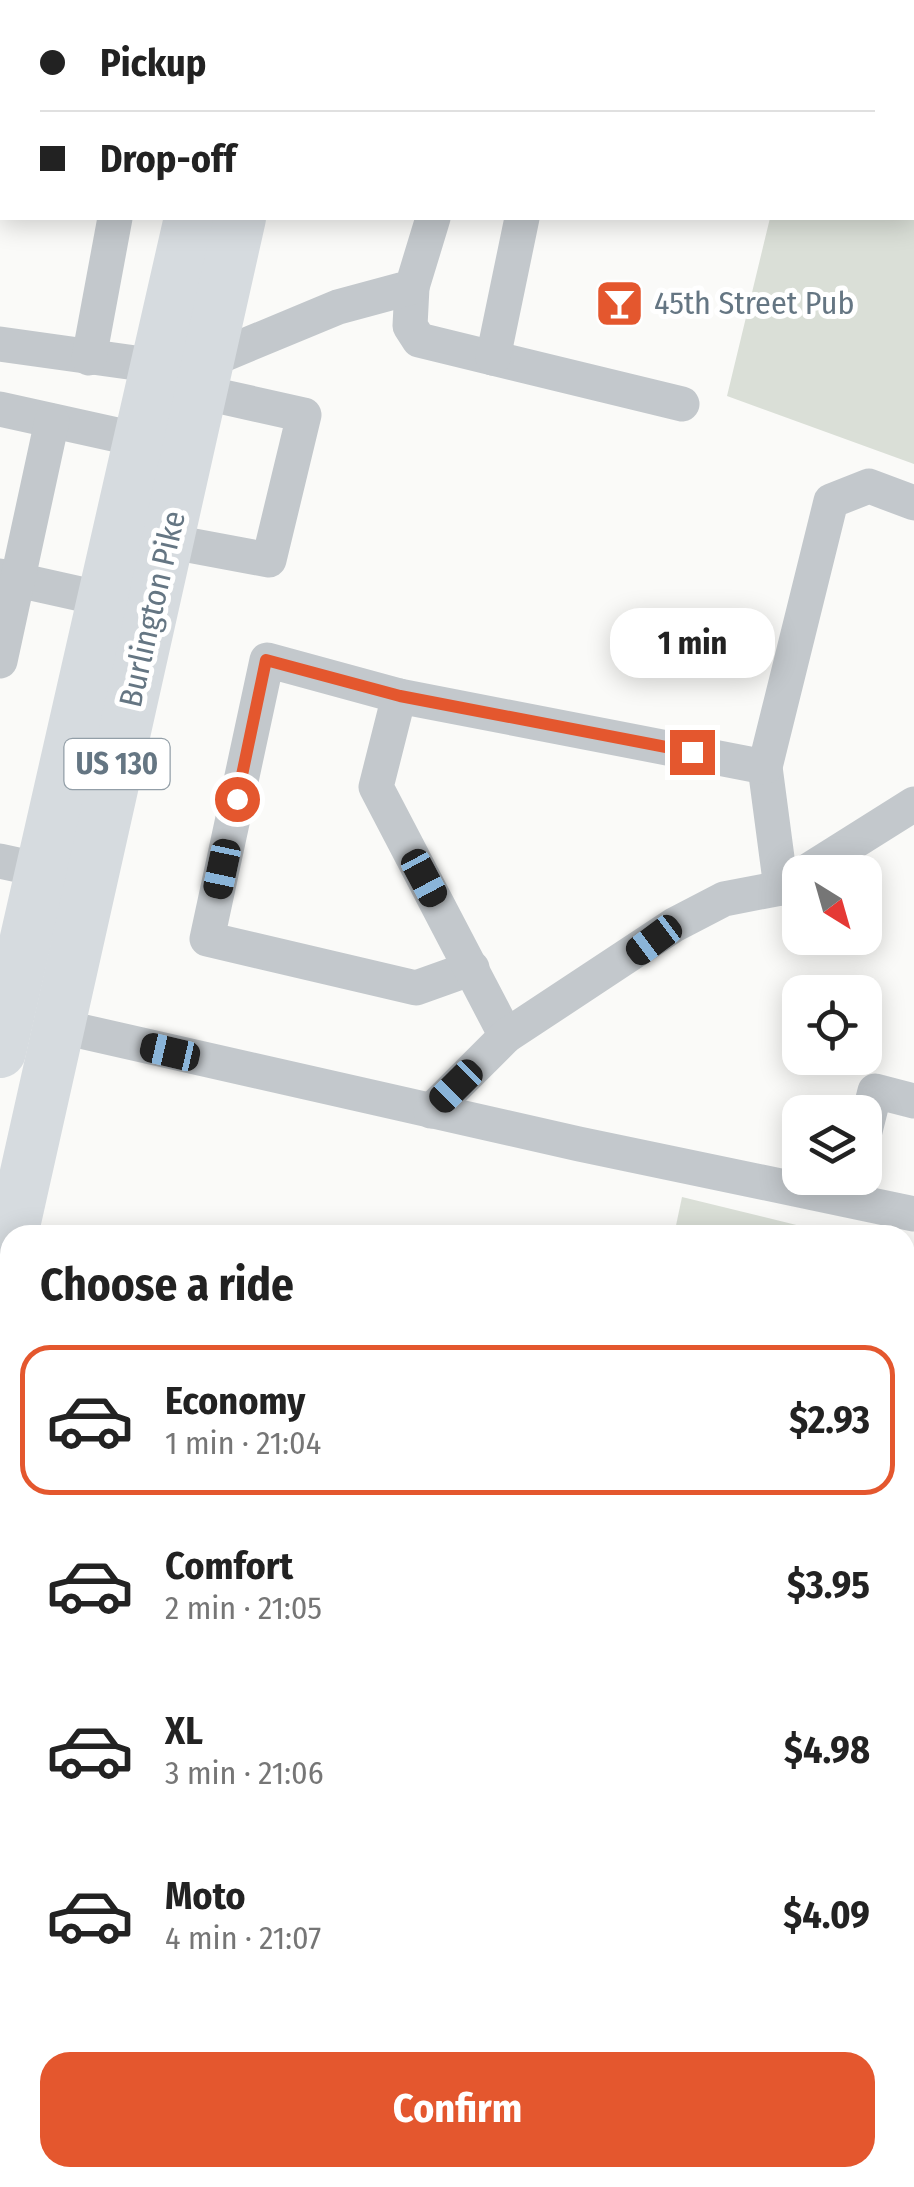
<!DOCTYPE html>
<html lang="en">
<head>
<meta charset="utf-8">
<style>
	body { margin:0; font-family:"Fira Sans Condensed",sans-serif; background:#f6f6f6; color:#222; height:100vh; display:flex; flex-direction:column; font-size:38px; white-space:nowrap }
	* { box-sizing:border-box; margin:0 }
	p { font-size:32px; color:#767676 }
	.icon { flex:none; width:55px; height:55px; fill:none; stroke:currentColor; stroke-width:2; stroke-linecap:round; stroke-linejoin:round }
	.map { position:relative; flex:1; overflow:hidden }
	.details { position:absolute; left:0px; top:1225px; width:915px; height:962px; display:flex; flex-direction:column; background:#fff; border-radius:30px 30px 0 0; box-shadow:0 5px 25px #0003 }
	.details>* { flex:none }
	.guide { position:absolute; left:0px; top:0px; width:915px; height:220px; box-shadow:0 5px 25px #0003; display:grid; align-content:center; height:220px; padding:0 40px; background:#fff }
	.needle { width:65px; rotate:143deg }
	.controls { position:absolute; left:782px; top:855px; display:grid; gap:20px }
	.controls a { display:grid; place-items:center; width:100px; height:100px; border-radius:20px; background:#fff; box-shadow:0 5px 25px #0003; font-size:50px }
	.end { position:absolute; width:45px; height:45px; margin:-22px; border:12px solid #e4572e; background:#fff; box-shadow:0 0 0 5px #fff }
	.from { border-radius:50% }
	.bubble { position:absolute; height:70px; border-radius:30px; background:#fff; box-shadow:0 5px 25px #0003; font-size:32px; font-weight:700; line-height:70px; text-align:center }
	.car { position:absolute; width:30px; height:60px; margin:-30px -15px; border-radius:12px; box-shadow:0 0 8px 2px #0007; background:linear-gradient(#222 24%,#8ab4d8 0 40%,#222 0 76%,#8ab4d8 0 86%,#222 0) }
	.guide b { display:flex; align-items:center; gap:35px; height:95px; font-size:38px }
	.guide b+b { border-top:2px solid #e0e0e0 }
	.guide i { width:25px; height:25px; background:#222 }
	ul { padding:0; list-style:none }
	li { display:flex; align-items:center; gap:30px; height:150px; margin:0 20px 15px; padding:0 20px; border:5px solid transparent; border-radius:30px }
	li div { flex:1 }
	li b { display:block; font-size:38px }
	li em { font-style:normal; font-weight:700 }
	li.selected { border-color:#e4572e }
	li>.icon { width:90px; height:90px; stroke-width:1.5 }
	h2 { padding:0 40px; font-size:45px; line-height:120px }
	.button { display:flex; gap:20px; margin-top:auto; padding:20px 40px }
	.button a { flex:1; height:115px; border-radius:30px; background:#e4572e; color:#fff; font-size:40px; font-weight:700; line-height:115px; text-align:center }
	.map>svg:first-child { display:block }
	.green { fill:#dadfd7 }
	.water { fill:#bbc7cb }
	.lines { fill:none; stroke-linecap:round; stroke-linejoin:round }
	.minor { stroke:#c3c8cc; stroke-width:35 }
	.highway { stroke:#d6dbdf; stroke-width:52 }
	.route { stroke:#e4572e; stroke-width:12 }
	.labels { text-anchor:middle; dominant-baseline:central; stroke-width:10; stroke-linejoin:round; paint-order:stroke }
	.shield { fill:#fff; stroke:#939fa8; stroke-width:2.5 }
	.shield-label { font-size:30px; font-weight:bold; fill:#657683 }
	.poi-label { font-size:32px; fill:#657683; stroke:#fff; text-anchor:start }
	.street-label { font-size:32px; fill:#657683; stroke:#fff }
</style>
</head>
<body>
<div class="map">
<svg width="914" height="2187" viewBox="0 0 914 2187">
	<rect width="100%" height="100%" fill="#fafaf8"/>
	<g class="green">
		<path d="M823,0H914V464L727,396L770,218H912V2Z"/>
		<path d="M682,1197L837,1235H674Z"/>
		<path d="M905,1252L914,1254V1319L905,1315Z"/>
		<path d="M914,1438V1630L905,1641V1456Z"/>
		<path d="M905,1772L914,1779V1841L905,1835Z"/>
	</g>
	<g class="water">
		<path d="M905,1315L914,1319V1438L905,1456Z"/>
		<path d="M914,1630V1779L905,1772V1641Z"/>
	</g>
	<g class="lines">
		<g class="minor">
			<path d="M74,2V0"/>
			<path d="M727,2L728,0"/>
			<path d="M0,100L2,101"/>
			<path d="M412,287L410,326L419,340L682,404"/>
			<path d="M0,344L157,366"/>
			<path d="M89,358L115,218"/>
			<path d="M493,358L522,218"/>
			<path d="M208,361L338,307L412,287L433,218"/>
			<path d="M0,409L140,440"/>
			<path d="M167,541L269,560L304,415L201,392"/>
			<path d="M0,576L103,599"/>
			<path d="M0,661L52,421"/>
			<path d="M399,696L267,660L207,939L416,988L472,968"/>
			<path d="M765,767L781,888"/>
			<path d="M0,861L41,870"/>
			<path d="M806,872L914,804"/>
			<path d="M58,1026L579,1144L914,1214"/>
			<path d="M506,1036L376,787L399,696L765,767L831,501L869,486L914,503"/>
			<path d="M431,1111L506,1036L674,925L724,899L781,888L800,876"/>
			<path d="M865,1131L875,1091L914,1101"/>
			<path d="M0,1318L10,1320"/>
			<path d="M0,1438L10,1441"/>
			<path d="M0,1898L10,1904"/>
			<path d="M905,2055L914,2060"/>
			<path d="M716,2187L723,2178"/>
		</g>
		<g class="highway">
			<path d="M239,2L240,0"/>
			<path d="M290,2V0"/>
			<path d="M638,2L640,0"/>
			<path d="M0,1052L190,218"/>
			<path d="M12,1235L240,218"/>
			<path d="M0,1287L10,1242"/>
		</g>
	</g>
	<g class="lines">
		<path class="route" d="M237,799L266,660L400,696L692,752"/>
	</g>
	<defs>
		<symbol id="bar-square" viewBox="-11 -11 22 22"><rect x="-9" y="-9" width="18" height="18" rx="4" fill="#e4572e" stroke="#fff"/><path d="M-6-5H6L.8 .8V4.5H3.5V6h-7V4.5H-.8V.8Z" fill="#fff"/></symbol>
	</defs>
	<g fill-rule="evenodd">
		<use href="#bar-square" x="592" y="276" width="55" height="55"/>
	</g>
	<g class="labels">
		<rect class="shield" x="64.5" y="739" width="105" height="50" rx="8"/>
		<g class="shield-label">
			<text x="117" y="764">US 130</text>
		</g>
		<g class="poi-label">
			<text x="654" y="303">45th Street Pub</text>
		</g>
		<g class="street-label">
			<text transform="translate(152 609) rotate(-77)">Burlington Pike</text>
		</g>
	</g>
</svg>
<div class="controls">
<a><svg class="needle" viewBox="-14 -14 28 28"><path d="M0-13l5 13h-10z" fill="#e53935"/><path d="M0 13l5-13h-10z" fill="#767676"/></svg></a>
<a><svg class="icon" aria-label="locate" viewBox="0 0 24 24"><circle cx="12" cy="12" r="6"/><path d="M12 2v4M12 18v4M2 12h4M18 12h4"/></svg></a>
<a><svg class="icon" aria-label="layers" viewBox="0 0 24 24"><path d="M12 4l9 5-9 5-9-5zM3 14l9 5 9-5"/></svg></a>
</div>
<i class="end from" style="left:237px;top:799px"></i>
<i class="end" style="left:692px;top:752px"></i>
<div class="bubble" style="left:610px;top:608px;width:165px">1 min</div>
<i class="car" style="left:222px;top:869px;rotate:192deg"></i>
<i class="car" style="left:424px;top:878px;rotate:152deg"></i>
<i class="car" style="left:654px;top:940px;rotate:233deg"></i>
<i class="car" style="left:170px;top:1052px;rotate:283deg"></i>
<i class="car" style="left:456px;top:1086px;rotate:225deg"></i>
<div class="guide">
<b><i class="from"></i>Pickup</b>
<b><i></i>Drop-off</b>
</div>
<section class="details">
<h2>Choose a ride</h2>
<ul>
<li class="selected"><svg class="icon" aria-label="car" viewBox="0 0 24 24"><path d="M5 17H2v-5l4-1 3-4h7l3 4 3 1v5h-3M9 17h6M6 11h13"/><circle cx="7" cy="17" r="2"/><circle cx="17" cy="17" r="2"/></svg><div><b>Economy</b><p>1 min · 21:04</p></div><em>$2.93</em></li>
<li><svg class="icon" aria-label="car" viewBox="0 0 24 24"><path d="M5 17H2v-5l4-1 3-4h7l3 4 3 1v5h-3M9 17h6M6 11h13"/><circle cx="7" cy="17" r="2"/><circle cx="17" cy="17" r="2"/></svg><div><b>Comfort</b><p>2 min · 21:05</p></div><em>$3.95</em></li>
<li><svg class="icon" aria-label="car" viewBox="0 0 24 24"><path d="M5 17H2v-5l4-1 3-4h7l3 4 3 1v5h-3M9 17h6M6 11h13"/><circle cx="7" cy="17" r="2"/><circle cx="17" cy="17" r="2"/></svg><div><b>XL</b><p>3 min · 21:06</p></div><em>$4.98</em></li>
<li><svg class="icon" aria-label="car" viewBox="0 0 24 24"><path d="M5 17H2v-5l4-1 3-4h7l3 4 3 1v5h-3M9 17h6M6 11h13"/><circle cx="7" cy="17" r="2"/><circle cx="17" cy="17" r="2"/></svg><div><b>Moto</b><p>4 min · 21:07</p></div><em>$4.09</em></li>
</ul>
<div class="button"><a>Confirm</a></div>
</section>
</div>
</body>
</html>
